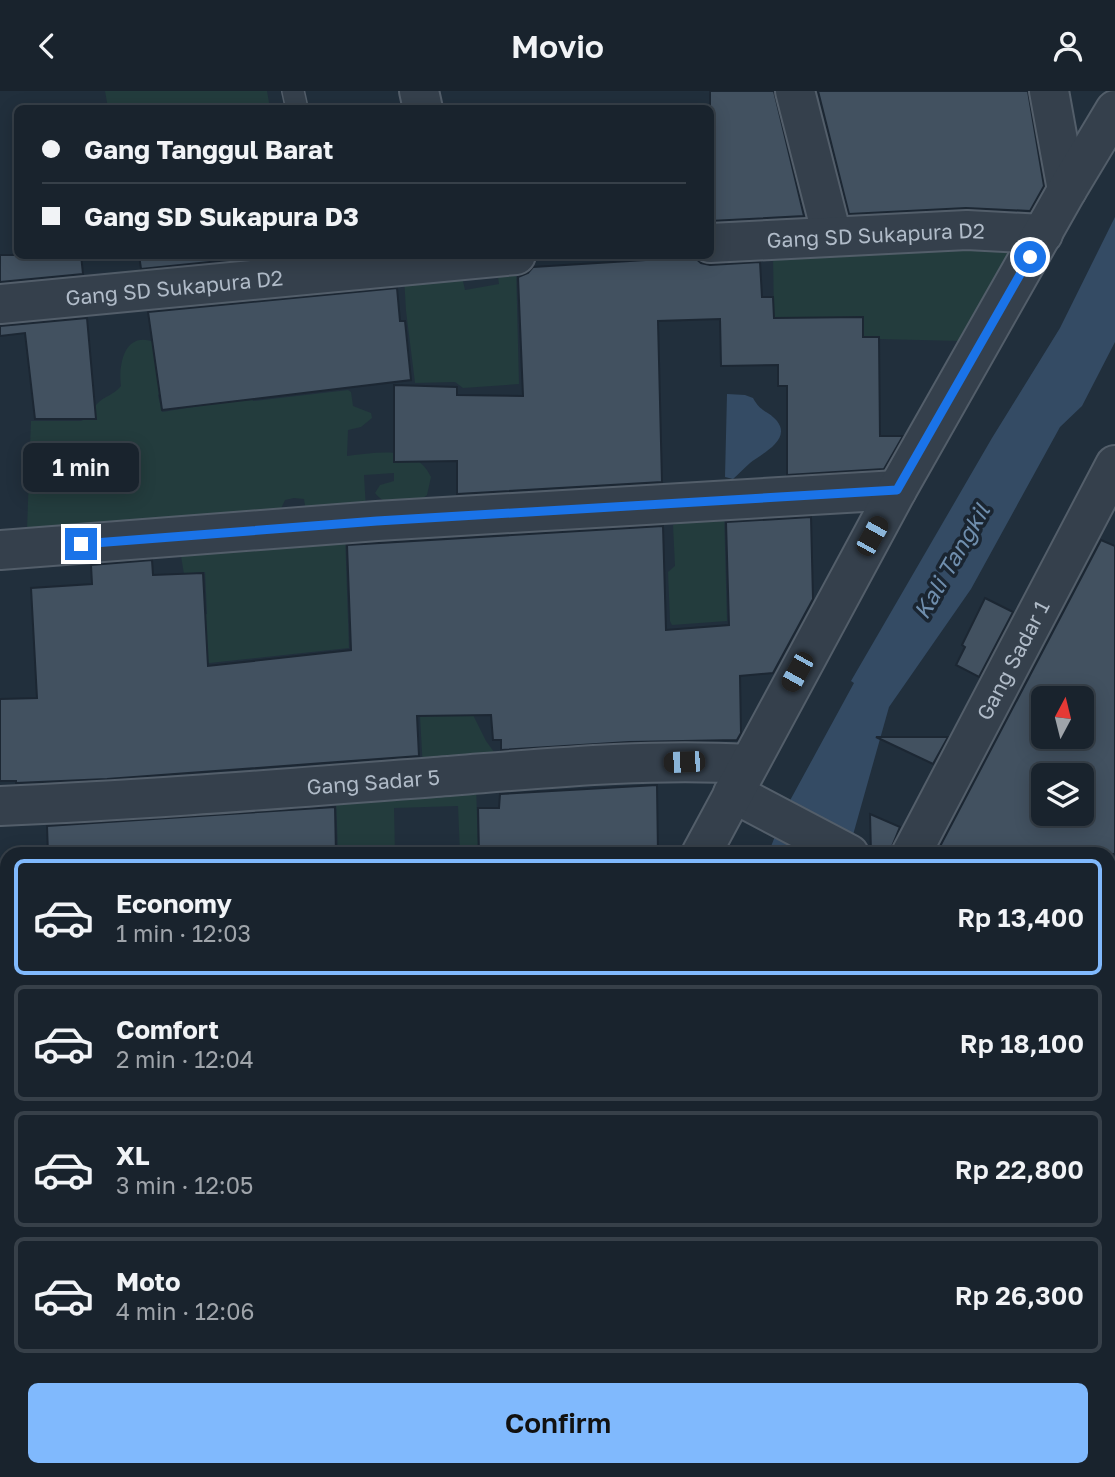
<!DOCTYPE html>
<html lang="en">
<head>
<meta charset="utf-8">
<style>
	body { margin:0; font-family:"Golos Text",sans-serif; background:#262f39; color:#f1f3f6; height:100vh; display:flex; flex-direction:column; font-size:26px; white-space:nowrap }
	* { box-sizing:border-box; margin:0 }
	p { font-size:23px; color:#9fa4aa }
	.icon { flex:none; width:38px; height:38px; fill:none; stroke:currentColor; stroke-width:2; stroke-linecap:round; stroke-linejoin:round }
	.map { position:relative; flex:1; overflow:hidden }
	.panel { position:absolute; left:0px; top:756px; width:1116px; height:630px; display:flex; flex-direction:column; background:#19232d; border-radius:21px 21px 0 0; box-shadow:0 4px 18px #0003,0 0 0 2px #374049 }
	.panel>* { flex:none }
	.top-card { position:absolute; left:14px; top:14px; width:700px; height:154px; border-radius:10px; box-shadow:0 4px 18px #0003,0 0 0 2px #374049; display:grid; align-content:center; height:154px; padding:0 28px; background:#19232d }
	.needle { width:46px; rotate:7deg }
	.tools { position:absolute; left:1031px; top:595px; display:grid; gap:14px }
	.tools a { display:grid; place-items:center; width:63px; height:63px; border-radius:10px; background:#19232d; box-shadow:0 4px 18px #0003,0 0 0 2px #374049; font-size:35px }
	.end { position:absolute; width:32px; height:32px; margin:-16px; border:9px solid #1a73e8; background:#fff; box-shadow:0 0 0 4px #fff }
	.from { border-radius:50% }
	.bubble { position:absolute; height:49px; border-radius:10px; background:#19232d; box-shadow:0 4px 18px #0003,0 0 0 2px #374049; font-size:23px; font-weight:600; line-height:49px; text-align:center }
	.car { position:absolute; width:21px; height:42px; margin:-21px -10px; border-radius:9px; box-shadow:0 0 5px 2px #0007; background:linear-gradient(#222 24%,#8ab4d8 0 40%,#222 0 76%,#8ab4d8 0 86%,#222 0) }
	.top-card b { display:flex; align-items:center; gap:24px; height:66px; font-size:26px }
	.top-card b+b { border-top:2px solid #374049 }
	.top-card i { width:18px; height:18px; background:#f1f3f6 }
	ul { padding:12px 0 0; list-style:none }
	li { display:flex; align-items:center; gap:21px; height:116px; margin:0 14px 10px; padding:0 14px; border:4px solid #374049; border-radius:10px }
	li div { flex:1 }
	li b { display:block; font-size:26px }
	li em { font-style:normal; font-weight:600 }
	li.active { border-color:#80b9fd }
	li>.icon { width:63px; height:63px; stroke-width:1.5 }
	.primary-button { display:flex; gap:14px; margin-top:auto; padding:14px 28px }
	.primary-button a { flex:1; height:80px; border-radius:10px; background:#80b9fd; color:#111; font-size:28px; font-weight:600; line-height:80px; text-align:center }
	header { display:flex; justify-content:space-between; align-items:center; height:91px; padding:0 28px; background:#19232d; font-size:32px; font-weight:600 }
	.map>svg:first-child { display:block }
	.green { fill:#233c3d }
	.water { fill:#344b64 }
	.building { fill:#425160; stroke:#1c2733; stroke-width:2; fill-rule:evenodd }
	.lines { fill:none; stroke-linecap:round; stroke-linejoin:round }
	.service-casing { stroke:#535e6a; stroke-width:24 }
	.minor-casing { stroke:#535e6a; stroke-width:42 }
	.service { stroke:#35404c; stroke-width:21 }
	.minor { stroke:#35404c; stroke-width:38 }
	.route { stroke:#1a73e8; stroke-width:9 }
	.labels { text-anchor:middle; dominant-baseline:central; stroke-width:7; stroke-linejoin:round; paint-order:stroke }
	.street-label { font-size:21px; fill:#b0bbc8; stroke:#1a2531 }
	.water-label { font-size:23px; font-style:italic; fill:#6f8ead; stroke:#1a2531 }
</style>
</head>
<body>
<header><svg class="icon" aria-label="back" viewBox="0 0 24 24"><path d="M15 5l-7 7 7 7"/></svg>Movio<svg class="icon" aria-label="person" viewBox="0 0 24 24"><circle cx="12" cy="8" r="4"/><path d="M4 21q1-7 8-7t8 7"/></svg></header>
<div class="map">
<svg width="1115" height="1386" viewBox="0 0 1115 1386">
	<rect width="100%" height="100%" fill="#212f3c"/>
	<g class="green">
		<path d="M105,0H267L270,17H108Z"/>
		<path d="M1012,156L961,250L879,248V245L864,246L863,226H774L773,163Z"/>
		<path d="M496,172L516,173L519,293L463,297L455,291L415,292L406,220L404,186L460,177L465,199L499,193Z"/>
		<path d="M226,211L233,214L243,224L253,310L348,299L351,301L353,315L371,322L372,327L361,336L348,339L347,365C378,362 415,353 431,386L427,404L413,415C399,414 384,414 375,402L380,394L394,390V382L364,384L366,418L306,421L304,408L294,407L285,409L279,422L27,439L31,330H81C90,326 90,320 97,313C104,305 114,304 121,295C118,273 125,238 156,252L164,300L158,304L162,321L199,315L208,305V216Z"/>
		<path d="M724,419L727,530L672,534L670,530L668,481L675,475L673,434Z"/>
		<path d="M345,442L349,557L163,577L160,526L207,523L205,481L184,483L179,453Z"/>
		<path d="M472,553L474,626L486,650L502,672L423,678L416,556Z"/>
		<path d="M476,691L478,763H460L458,715L394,717L395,763H338L336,706Z"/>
		<path d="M0,972L7,976V1034L0,1031Z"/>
	</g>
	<g class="water">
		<path d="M1115,126V251L1082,315L1060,336L971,498L889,616L851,751L842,763H768L787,715L854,592L851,590L992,347L1060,237Z"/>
		<path d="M727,303L745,304L753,307C761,322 768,319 777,330C792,349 761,363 750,372C744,377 739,383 733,388L725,386Z"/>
		<path d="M1115,888V957L1110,958V889Z"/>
		<path d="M493,1379H549L545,1386H491Z"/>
	</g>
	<g class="building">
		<path d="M710,0H774L804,125L710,130Z"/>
		<path d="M818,0H1028L1044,95L1030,120L966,117L849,123Z"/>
		<path d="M0,164H81L83,183L0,191Z"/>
		<path d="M139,164H279L141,178Z"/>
		<path d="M694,166L701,172L710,174L760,171L762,206H773L774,227L863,226V246H879L880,345H903L884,378L787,384V295H778V274L721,275L720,228L658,230L662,391L457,403V370L394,371V294L457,296V304L523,305L518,186L528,182L533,176Z"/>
		<path d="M397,197L400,230H405L411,289L162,319L148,221Z"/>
		<path d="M87,227L96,328H35L25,242L0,245V235Z"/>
		<path d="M811,426L813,508L773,582L740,585L741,642L737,649L629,651L501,659V649H493L491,624L417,625L419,665L107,688L16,692V690H0V608L37,607L31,497L92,493L91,474L152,469L153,484L203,482L208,575L351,559L347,454L663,435L666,539L729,534L726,431Z"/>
		<path d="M1101,449L1115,455V763H936ZM1043,607H1082V646H1043ZM1043,684H1082V723H1043Z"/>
		<path d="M985,507L1013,521L979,586L956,574L965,556L962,554Z"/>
		<path d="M876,646H948L933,673Z"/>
		<path d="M657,694L658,763H479L478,717H499L500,703Z"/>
		<path d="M335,716L336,763H48L47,735Z"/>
		<path d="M870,723L900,736L889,763H871Z"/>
	</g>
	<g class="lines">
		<defs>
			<g id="service">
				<path d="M293,0L297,18"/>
				<path d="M1110,1239L1115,1244"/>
				<path d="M1110,1304H1115"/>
				<path d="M0,1368L7,1369"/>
				<path d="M103,1379L170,1386"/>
			</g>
			<g id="minor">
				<path d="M419,0L423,18"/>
				<path d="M795,0L832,145"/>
				<path d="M1049,0L1067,99"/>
				<path id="s1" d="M710,152L967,139L1043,143"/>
				<path id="s2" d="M0,213L516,164"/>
				<path d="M0,459L377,430L897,399"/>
				<path d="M733,702L849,763"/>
				<path id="s3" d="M0,715C145,709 290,697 435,686C539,678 643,667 748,673"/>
				<path d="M701,763L897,399L1067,99L1115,19"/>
				<path id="s4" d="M911,763L1115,374"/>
				<path d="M0,960L7,959"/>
				<path d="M425,1386L428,1379"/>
				<path d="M629,1386L632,1379"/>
			</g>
		</defs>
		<use href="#service" class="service-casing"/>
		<use href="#minor" class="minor-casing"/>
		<use href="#service" class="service"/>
		<use href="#minor" class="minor"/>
	</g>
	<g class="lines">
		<path class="route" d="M81,453L377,430L897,399L1030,166"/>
	</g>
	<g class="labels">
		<g class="street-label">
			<text stroke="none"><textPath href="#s1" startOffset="166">Gang SD Sukapura D2</textPath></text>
			<text stroke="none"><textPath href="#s2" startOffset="175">Gang SD Sukapura D2</textPath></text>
			<text stroke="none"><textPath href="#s4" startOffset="219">Gang Sadar 1</textPath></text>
			<text stroke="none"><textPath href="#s3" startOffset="374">Gang Sadar 5</textPath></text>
		</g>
		<g class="water-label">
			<text transform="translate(951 470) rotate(-60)">Kali Tangkil</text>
		</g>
	</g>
</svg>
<div class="tools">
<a><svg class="needle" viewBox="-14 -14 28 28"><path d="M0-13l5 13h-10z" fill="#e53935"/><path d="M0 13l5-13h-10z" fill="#9fa4aa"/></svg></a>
<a><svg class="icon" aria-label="layers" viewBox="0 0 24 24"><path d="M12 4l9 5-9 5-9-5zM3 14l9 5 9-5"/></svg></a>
</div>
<i class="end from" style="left:1030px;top:166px"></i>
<i class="end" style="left:81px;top:453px"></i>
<div class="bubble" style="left:23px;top:352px;width:116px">1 min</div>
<i class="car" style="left:872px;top:445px;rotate:29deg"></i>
<i class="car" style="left:797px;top:581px;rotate:209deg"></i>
<i class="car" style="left:684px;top:671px;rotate:268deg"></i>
<div class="top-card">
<b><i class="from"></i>Gang Tanggul Barat</b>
<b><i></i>Gang SD Sukapura D3</b>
</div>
<section class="panel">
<ul>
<li class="active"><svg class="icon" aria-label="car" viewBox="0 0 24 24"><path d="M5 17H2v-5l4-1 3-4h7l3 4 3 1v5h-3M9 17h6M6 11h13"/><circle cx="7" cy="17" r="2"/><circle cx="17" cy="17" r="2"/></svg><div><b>Economy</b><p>1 min · 12:03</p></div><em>Rp 13,400</em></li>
<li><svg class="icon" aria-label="car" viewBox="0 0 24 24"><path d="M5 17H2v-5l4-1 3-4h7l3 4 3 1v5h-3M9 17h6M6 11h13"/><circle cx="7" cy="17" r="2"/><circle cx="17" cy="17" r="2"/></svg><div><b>Comfort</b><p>2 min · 12:04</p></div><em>Rp 18,100</em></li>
<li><svg class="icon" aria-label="car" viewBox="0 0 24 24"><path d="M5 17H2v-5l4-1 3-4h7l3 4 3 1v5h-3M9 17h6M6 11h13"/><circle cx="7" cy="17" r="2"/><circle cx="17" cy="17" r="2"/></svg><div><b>XL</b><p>3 min · 12:05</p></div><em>Rp 22,800</em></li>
<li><svg class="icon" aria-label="car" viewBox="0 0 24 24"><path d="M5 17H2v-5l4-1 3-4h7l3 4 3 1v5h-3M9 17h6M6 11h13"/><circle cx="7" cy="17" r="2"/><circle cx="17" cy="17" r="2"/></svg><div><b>Moto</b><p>4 min · 12:06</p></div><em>Rp 26,300</em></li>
</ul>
<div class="primary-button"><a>Confirm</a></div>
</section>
</div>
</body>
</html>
